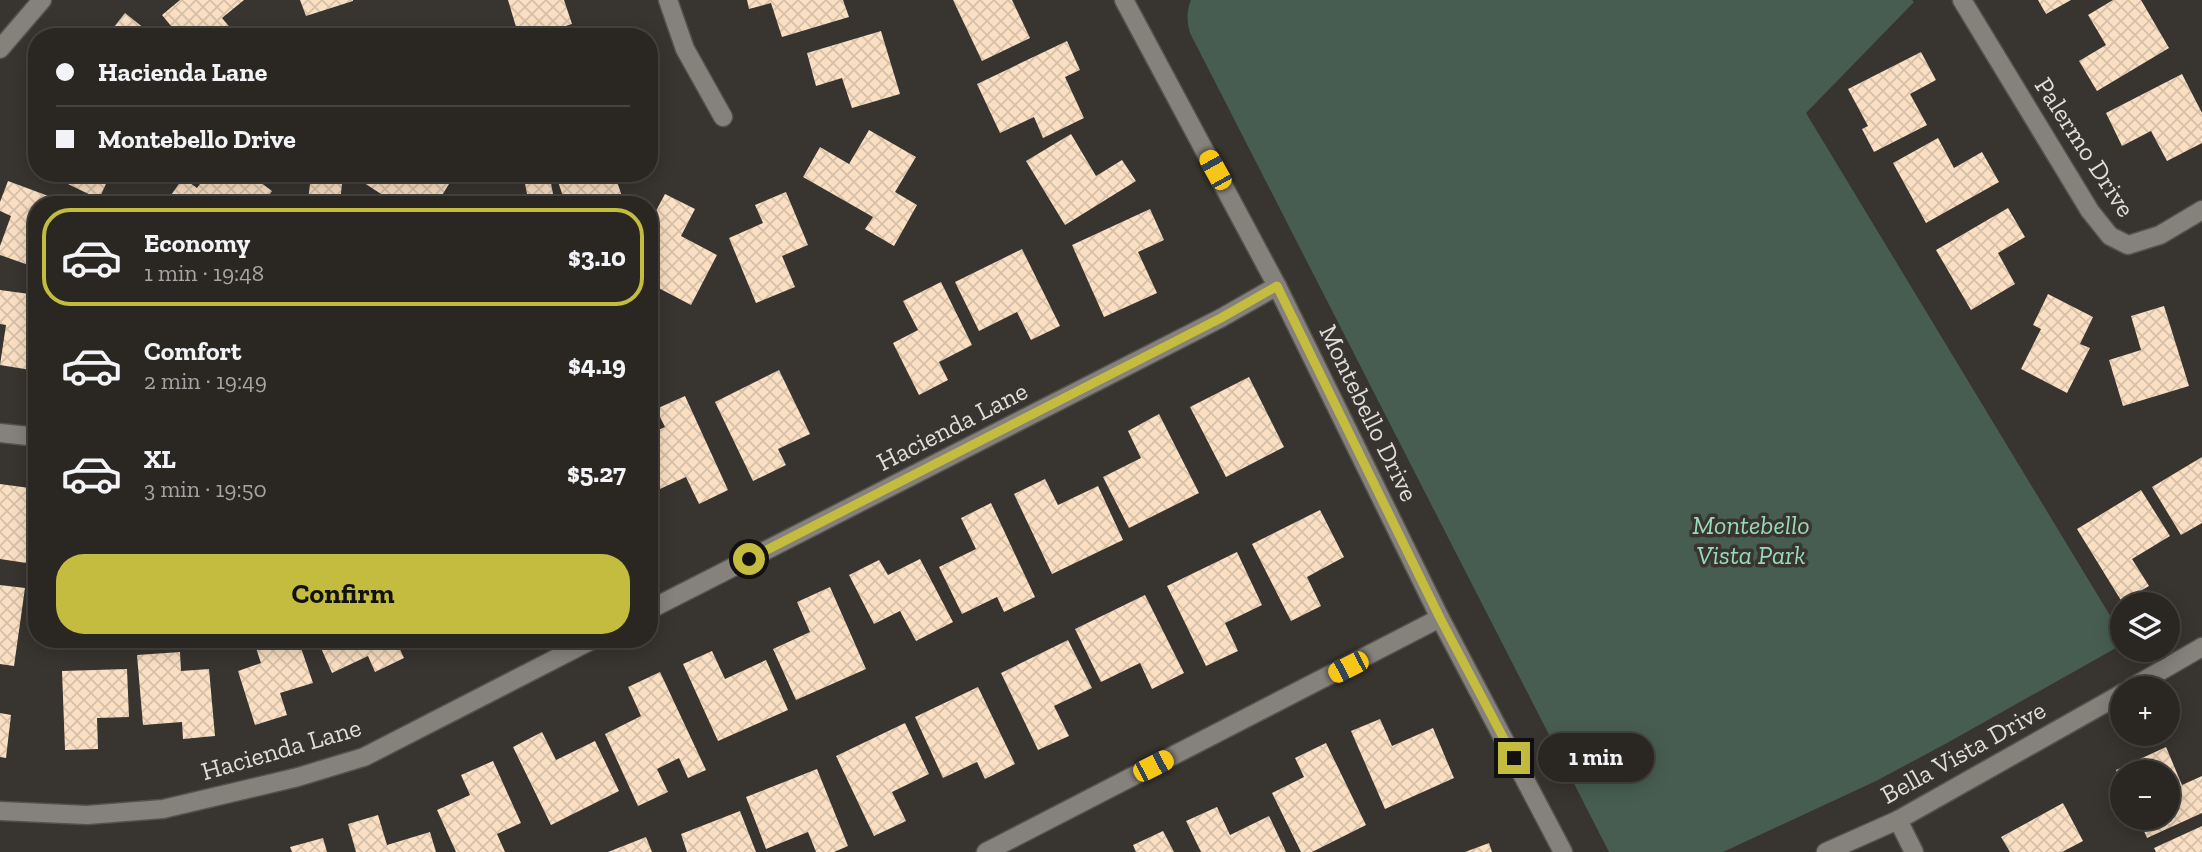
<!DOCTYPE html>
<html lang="en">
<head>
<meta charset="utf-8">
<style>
	body { margin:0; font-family:"Zilla Slab",serif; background:#322f2b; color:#f1f3f6; height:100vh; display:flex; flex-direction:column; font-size:26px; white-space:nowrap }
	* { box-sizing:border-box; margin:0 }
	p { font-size:23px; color:#a5a5a6 }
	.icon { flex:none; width:38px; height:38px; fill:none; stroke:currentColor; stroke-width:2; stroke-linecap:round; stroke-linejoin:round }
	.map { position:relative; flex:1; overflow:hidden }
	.panel { position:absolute; left:28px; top:196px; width:630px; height:452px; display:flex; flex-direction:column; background:#2a2723; border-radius:28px; box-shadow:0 4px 18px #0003,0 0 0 2px #464441 }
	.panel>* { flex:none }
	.hud { position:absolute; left:28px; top:28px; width:630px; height:154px; border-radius:28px; box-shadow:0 4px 18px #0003,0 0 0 2px #464441; display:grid; align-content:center; height:154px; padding:0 28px; background:#2a2723 }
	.controls { position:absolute; left:2110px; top:592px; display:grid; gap:14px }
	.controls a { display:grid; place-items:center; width:70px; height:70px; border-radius:50%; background:#2a2723; box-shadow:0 4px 18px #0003,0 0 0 2px #464441; font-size:35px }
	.end { position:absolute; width:32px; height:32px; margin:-16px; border:9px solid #c4bc3e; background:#111; box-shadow:0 0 0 4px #111 }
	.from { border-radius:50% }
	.bubble { position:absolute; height:49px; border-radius:24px; background:#2a2723; box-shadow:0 4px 18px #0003,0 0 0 2px #464441; font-size:23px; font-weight:700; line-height:49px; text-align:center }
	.car { position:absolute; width:21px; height:42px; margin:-21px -10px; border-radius:9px; box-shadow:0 0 5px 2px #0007; background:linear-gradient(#f5c518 24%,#345 0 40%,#f5c518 0 76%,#345 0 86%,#f5c518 0) }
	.hud b { display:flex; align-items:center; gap:24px; height:66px; font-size:26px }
	.hud b+b { border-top:2px solid #464441 }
	.hud i { width:18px; height:18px; background:#f1f3f6 }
	ul { padding:12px 0 0; list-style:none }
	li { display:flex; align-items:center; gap:21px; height:98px; margin:0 14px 10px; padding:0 14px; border:4px solid transparent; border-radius:28px }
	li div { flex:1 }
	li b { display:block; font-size:26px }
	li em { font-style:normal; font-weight:700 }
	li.current { border-color:#c4bc3e }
	li>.icon { width:63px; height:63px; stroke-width:1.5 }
	.cta { display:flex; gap:14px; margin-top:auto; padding:14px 28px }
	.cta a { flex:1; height:80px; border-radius:28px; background:#c4bc3e; color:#111; font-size:28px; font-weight:700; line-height:80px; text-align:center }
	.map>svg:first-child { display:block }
	.green { fill:#485d52 }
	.building { fill:url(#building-cross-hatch) }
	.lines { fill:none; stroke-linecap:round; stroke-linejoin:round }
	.street-casing { stroke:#55524e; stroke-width:21 }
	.street { stroke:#85817b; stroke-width:18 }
	.route { stroke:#c4bc3e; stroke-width:9 }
	.labels { text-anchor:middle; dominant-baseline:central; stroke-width:7; stroke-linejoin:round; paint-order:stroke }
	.street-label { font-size:26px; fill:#dfddda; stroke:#38342f }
	.park-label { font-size:26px; font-style:italic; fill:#98d9b9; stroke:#38342f }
</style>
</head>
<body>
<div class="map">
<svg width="2202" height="852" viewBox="0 0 2202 852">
	<defs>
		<pattern id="building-cross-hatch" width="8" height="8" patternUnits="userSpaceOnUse" patternTransform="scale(1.75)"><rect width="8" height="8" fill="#fadfc2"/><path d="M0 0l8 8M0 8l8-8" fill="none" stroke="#d5c0a8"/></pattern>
	</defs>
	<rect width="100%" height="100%" fill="#38342f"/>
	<path class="green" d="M1191,0H1912L1914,2L1806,113L2123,637V644L1947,743L1876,781L1723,852H1609L1190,33C1187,21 1186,12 1191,0Z"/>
	<g class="building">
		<path d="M180,0H244L222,18L238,37H180L162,15Z"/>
		<path d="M300,0H353V1L306,16Z"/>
		<path d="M508,0H564L572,24L530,37H519Z"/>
		<path d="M747,0H843L849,17L782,37L771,3L749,9Z"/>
		<path d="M953,0H1012L1030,38L982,61Z"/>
		<path d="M2038,0H2071L2046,14Z"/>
		<path d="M2113,0H2141L2169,48L2097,91L2079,61L2106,45L2088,15Z"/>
		<path d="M125,13L155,37H106Z"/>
		<path d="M881,31L900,94L852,108L842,78L816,86L807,53Z"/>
		<path d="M1067,41L1080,70L1065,77L1084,118L1043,138L1034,117L1000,133L977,84Z"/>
		<path d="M1921,52L1936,80L1910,94L1927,125L1874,152L1862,129L1868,126L1848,89Z"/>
		<path d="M2182,74L2202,113V143L2167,161L2151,131L2122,146L2106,113Z"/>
		<path d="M869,130L916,157L895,192L917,205L894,246L865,229L873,217L803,177L820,147L849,164Z"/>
		<path d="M1071,134L1096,176L1122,160L1136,181L1065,225L1026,161Z"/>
		<path d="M1938,138L1954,168L1982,152L1999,182L1926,223L1893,163Z"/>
		<path d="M45,173H111L99,199Z"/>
		<path d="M208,173H248L272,191L262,205H164L183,178L197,188Z"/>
		<path d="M272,173H343L340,204L308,201L310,184L271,180Z"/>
		<path d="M366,173H449L454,176L436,205H394L395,203L361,181Z"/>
		<path d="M523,173H549L553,194L528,199Z"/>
		<path d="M555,173H614L625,205H566Z"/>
		<path d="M8,181L70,204L37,205V268L0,255V246L11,216L0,211V202Z"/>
		<path d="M786,192L808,245L782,256L795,287L756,303L729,238L763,223L755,205Z"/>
		<path d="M665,194L695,209L681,236L717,255L691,305L649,283V224Z"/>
		<path d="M2008,208L2025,237L1998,253L2015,284L1971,310L1936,250Z"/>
		<path d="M1150,209L1164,240L1138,252L1157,293L1104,317L1072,245Z"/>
		<path d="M1022,249L1060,326L1031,340L1017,312L979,331L955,282Z"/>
		<path d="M941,282L972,345L939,362L948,380L919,395L893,343L918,330L903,301Z"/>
		<path d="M0,290L37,295V371L0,365L6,325L0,324Z"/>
		<path d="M2048,294L2093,317L2080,344L2090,348L2067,393L2021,369L2041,329L2033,325Z"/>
		<path d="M2164,306L2189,386L2123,406L2109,360L2141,350L2131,316Z"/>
		<path d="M779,370L810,434L778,449L786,465L753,481L715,402Z"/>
		<path d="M1249,377L1284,447L1226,477L1190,407Z"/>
		<path d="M685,396L728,490L699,504L686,477L649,494V434L665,427L656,409Z"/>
		<path d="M1159,414L1199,493L1129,528L1103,477L1141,458L1128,431Z"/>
		<path d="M2202,457V523L2181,535L2152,487Z"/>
		<path d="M1045,479L1058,505L1098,486L1123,540L1052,574L1014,494Z"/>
		<path d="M0,484L37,489V534L33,564L0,559Z"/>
		<path d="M2141,490L2170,536L2132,559L2149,586L2122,602L2077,529Z"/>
		<path d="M991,503L1035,597L1004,612L997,597L962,614L939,567L976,549L961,518Z"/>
		<path d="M1320,510L1344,557L1307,577L1321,606L1291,621L1252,544Z"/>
		<path d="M1237,552L1262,605L1225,623L1238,651L1206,666L1167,586Z"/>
		<path d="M920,559L953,622L916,641L900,611L874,624L849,575L879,560L888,575Z"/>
		<path d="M0,585L25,588L14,666L0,664Z"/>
		<path d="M830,587L866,669L796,700L773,649L810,632L797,602Z"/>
		<path d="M1145,595L1184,673L1152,689L1140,663L1101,682L1075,629Z"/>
		<path d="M253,639H298L313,683L280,693L287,715L255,725L238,671L261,663Z"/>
		<path d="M317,639H395L404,658L375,672L368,656L332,673Z"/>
		<path d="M1068,640L1092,688L1054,706L1069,736L1038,750L1001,673Z"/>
		<path d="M712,651L725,679L766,660L788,710L718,741L683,664Z"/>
		<path d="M180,652L181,671L209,669L215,736L183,739L182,722L143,725L137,655Z"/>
		<path d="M127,669L129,717L97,718L98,749L65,750L62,671Z"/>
		<path d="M660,672L706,770L688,778L679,758L657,769L668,792L638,806L605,734L641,716L628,687Z"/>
		<path d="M978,687L1015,764L985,779L977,762L943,778L915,717Z"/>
		<path d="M0,713L11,715L6,758L0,757Z"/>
		<path d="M1380,719L1392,746L1433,728L1454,778L1385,809L1351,731Z"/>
		<path d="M905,723L929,774L892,792L906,821L874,836L836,756Z"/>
		<path d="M542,732L556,760L595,741L619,791L551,825L513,747Z"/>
		<path d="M1326,743L1366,825L1312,852H1301L1272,793L1304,777L1295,758Z"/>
		<path d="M2166,747L2182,785L2202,776V813L2147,838L2138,817H2168V772H2123V784L2116,770Z"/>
		<path d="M493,761L521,823L497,834L505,852H456L437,810L470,795L461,775Z"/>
		<path d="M817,769L848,846L834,852H816L808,832L766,849L746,797Z"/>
		<path d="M2063,803L2083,841L2062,852H2010L2001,837Z"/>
		<path d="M1217,807L1230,835L1269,816L1286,852H1201L1186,821Z"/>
		<path d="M740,811L756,852H687L681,834Z"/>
		<path d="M378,815L387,845L430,832L436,852H356L348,824Z"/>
		<path d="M2202,826V852H2156L2154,848Z"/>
		<path d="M1163,831L1174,852H1136L1133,845Z"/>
		<path d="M646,837L652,852H608Z"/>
		<path d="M323,838L327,852H292L290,847Z"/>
		<path d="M1489,843L1492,852H1465Z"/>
	</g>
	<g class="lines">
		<defs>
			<g id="street">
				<path d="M668,0L685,49L723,117"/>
				<path d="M1124,0L1277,286L1440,618L1563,852"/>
				<path d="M1962,0L2090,211L2110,236L2128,245L2160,235L2202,210"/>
				<path d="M0,49L42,0"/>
				<path d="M0,433L37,437"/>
				<path d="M649,610L1221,318L1277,286"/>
				<path d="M2131,688L2202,647"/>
				<path d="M0,811L87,815L163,809L298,777L364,757L594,639"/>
				<path d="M1898,820L1914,852"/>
				<path d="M986,852L1440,618"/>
				<path d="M1826,852L1898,820L2123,693"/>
			</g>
		</defs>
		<use href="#street" class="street-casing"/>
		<use href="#street" class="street"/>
	</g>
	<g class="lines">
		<path class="route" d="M749,559L1221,318L1277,286L1440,618L1514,758"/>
	</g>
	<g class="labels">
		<g class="street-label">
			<text transform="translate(2085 147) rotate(57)">Palermo Drive</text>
			<text transform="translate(1369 413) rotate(64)">Montebello Drive</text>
			<text transform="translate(952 426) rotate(-27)">Hacienda Lane</text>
			<text transform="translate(281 749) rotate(-16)">Hacienda Lane</text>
			<text transform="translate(1963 752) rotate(-29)">Bella Vista Drive</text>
		</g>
		<g class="park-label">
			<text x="1751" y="525">Montebello<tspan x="1751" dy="30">Vista Park</tspan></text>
		</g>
	</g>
</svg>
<div class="controls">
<a><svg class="icon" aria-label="layers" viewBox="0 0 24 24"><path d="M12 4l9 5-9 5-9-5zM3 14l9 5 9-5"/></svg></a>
<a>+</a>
<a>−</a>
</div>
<i class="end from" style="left:749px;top:559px"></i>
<i class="end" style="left:1514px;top:758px"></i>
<div class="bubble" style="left:1538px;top:733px;width:116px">1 min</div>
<i class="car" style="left:1215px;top:170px;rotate:331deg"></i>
<i class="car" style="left:1348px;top:667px;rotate:243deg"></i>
<i class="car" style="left:1153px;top:766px;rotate:63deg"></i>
<div class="hud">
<b><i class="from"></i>Hacienda Lane</b>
<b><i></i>Montebello Drive</b>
</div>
<section class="panel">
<ul>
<li class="current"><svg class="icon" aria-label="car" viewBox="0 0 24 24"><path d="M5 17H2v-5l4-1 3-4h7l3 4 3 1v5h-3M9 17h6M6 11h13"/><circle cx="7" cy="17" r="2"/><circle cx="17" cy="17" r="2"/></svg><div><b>Economy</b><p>1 min · 19:48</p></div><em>$3.10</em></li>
<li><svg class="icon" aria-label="car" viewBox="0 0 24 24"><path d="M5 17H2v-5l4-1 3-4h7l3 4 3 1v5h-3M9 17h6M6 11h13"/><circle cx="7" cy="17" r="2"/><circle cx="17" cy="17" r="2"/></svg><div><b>Comfort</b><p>2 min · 19:49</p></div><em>$4.19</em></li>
<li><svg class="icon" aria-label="car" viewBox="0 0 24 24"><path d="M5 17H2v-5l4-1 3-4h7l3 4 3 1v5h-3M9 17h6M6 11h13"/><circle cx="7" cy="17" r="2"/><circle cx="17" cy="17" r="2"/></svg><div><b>XL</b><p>3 min · 19:50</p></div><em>$5.27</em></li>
</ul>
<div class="cta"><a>Confirm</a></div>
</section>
</div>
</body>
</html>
